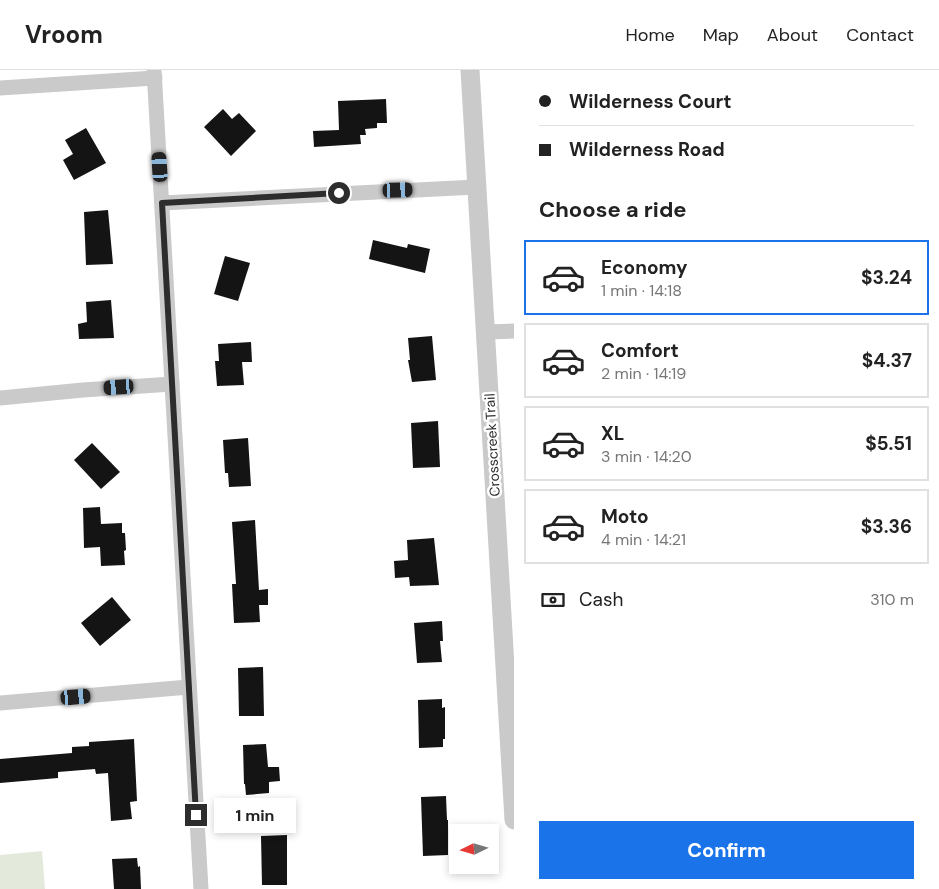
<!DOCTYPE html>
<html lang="en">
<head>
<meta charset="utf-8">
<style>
	body { margin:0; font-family:"DM Sans",sans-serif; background:#f6f6f6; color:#222; height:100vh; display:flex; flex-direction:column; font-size:19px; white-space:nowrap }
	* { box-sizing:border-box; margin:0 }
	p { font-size:16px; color:#767676 }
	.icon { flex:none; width:28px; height:28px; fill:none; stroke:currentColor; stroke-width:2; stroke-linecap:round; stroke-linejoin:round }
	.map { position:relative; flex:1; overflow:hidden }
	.details { display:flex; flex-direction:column; background:#fff; width:425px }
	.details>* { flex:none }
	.banner { display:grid; align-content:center; height:110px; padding:0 25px; background:#fff }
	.needle { width:32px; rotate:265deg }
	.buttons { position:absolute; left:449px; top:754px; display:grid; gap:10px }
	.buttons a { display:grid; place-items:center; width:50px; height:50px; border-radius:0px; background:#fff; box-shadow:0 2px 8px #0003; font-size:25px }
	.end { position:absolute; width:22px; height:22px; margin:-11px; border:6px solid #2d2d2d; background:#fff; box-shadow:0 0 0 2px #fff }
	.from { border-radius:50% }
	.bubble { position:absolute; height:35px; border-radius:0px; background:#fff; box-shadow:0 2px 8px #0003; font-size:16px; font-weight:700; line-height:35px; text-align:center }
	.car { position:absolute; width:15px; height:30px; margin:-15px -8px; border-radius:6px; box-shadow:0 0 4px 1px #0007; background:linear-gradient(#222 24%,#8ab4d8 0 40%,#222 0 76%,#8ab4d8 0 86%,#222 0) }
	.banner b { display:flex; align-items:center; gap:18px; height:48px; font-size:19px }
	.banner b+b { border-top:1px solid #e0e0e0 }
	.banner i { width:12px; height:12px; background:#222 }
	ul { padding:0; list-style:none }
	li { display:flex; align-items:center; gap:15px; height:75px; margin:0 10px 8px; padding:0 15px; border:2px solid #e0e0e0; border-radius:0px }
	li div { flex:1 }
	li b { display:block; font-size:19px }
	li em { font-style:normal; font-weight:700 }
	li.current { border-color:#1a73e8 }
	li>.icon { width:45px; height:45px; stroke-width:1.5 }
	h2 { padding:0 25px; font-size:22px; line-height:60px }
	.pay { display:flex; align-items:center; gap:12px; height:55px; padding:0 25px; font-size:19px }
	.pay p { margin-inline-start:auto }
	.cta { display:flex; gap:10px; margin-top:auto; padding:10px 25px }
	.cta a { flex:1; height:58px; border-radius:0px; background:#1a73e8; color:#fff; font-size:20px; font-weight:700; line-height:58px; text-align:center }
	header { display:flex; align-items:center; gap:30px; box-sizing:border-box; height:70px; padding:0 25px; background:#fff; border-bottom:1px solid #e0e0e0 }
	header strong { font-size:24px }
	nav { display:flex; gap:28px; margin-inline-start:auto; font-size:18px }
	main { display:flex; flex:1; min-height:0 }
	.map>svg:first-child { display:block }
	.green { fill:#e3eadc }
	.building { fill:#141414 }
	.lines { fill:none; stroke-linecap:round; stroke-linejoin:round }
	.minor { stroke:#cacaca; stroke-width:15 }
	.tertiary { stroke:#cacaca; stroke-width:19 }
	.route { stroke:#2d2d2d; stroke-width:6 }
	.labels { text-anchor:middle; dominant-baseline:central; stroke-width:5; stroke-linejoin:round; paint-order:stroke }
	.street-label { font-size:14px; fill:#2d2d2d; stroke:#fff }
</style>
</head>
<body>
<header>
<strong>Vroom</strong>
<nav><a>Home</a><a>Map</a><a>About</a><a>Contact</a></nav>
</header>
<main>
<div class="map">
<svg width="514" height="819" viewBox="0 0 514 819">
	<rect width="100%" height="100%" fill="#fff"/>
	<path class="green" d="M42,781L45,819H0V785Z"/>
	<g class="building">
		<path d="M386,29L387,53H377V58L365,59L366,65H360L361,74L314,77L313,61L339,60L338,31Z"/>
		<path d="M223,39L232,49L239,43L256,61L231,86L204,57Z"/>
		<path d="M86,58L106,93L74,110L63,90L73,84L65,70Z"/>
		<path d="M108,140L113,194L86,195L84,142Z"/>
		<path d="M373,170L407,178L408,174L430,179L425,203L369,189Z"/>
		<path d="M225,186L250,193L238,231L214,224Z"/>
		<path d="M111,230L114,268L79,269L78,254L87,252L86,232Z"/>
		<path d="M432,266L436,310L412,312L408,290H410L408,268Z"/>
		<path d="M251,272L252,292H242L244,315L217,316L215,291H219L218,274Z"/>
		<path d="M438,351L440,397L413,398L411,353Z"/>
		<path d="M248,368L251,416L229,417L228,403H225L223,370Z"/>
		<path d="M92,373L120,402L101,419L74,390Z"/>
		<path d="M100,437L101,454L122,453V463H125L126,480L124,481L125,495L101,496L100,477L84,478L83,438Z"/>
		<path d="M255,450L259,520L268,519V535H259L260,552L234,553L232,514H236L232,452Z"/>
		<path d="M434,468L439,515L410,516L409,507L395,508L394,491L408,490L407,470Z"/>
		<path d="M112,527L131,550L100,576L81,553Z"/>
		<path d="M442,551L443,571H440L442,592L417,593L414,553Z"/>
		<path d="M263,597L264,646H239L238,598Z"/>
		<path d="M442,629V638L445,637V669H443V677L419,678L418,630Z"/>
		<path d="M134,669L137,731L130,732L132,749L111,751L108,703L96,704L95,699L58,702V708L0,713V689L72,683V677L89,676V672Z"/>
		<path d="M266,674L268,697H279L280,711L269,712V723L246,725L245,714H244L243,675Z"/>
		<path d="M446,726L447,750H448V785L423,786L421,727Z"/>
		<path d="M287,765V815H262L261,766Z"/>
		<path d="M137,788L138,797L140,796L141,819H114L112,789Z"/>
	</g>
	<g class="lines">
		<g class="minor">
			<path d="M154,0L201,819"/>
			<path d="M0,18L155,8"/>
			<path d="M162,133L476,117"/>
			<path d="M486,262L514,261"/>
			<path d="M0,328L83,320L172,314"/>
			<path d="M0,633L189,617"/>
		</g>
		<path class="tertiary" d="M470,0L514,750"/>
	</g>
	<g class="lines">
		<path class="route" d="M196,745L162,133L339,123"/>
	</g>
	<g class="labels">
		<g class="street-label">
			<text transform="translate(492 375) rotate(-93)">Crosscreek Trail</text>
		</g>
	</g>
</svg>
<div class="buttons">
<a><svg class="needle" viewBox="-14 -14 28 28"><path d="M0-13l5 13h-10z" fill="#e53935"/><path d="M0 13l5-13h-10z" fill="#767676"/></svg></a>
</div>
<i class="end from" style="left:339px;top:123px"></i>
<i class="end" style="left:196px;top:745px"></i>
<div class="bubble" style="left:214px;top:728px;width:82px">1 min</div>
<i class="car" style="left:160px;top:97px;rotate:356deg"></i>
<i class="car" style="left:398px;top:120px;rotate:88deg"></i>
<i class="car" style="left:119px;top:317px;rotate:266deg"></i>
<i class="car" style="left:76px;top:627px;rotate:85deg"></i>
</div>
<section class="details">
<div class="banner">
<b><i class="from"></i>Wilderness Court</b>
<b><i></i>Wilderness Road</b>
</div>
<h2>Choose a ride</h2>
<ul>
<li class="current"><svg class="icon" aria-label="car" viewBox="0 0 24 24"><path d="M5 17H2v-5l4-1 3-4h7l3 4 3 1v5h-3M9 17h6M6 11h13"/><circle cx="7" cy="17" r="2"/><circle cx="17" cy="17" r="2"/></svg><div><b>Economy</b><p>1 min · 14:18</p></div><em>$3.24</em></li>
<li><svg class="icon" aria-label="car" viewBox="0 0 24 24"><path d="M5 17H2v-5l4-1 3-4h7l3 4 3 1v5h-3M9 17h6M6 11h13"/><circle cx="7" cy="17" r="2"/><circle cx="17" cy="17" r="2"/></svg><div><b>Comfort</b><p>2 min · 14:19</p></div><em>$4.37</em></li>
<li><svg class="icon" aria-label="car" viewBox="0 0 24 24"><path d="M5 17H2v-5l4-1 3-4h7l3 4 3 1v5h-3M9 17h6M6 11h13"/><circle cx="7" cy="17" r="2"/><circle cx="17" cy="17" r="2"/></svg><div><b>XL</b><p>3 min · 14:20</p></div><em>$5.51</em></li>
<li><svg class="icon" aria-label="car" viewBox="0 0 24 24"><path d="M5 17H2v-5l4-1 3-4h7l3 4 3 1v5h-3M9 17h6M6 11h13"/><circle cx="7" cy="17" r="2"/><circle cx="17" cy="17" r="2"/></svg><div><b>Moto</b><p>4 min · 14:21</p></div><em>$3.36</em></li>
</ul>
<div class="pay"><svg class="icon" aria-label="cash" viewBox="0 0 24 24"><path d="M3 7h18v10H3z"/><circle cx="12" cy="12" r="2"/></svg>Cash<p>310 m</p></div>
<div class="cta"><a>Confirm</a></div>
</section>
</main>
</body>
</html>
